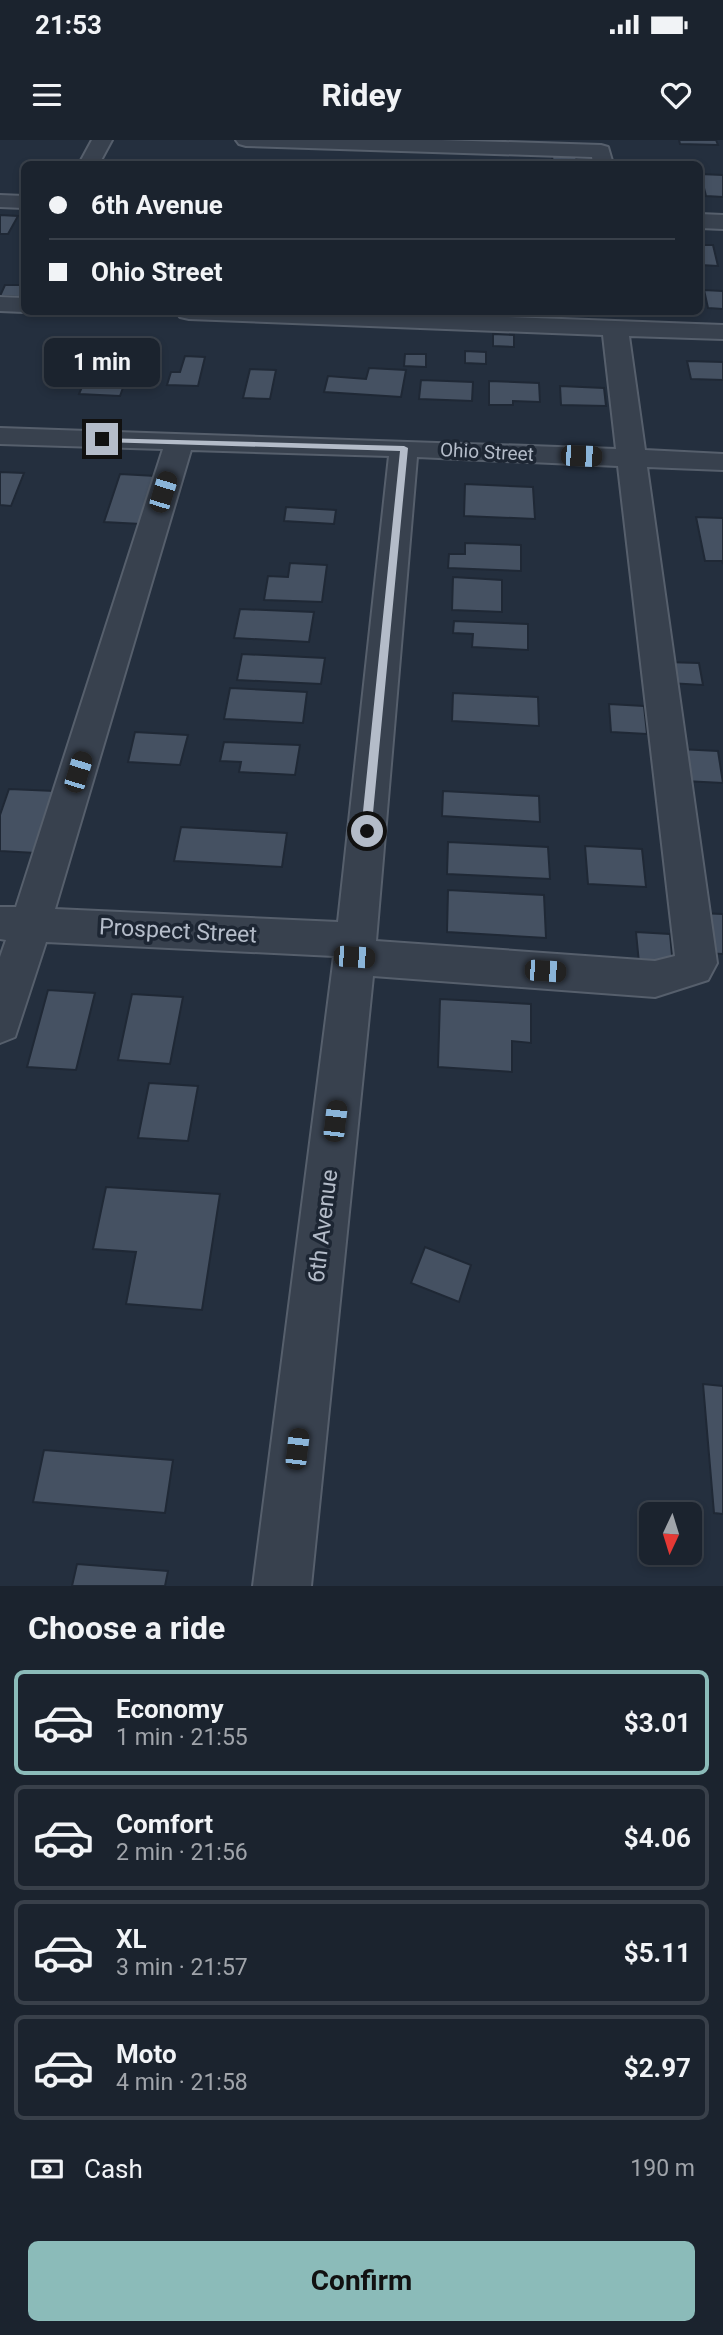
<!DOCTYPE html>
<html lang="en">
<head>
<meta charset="utf-8">
<style>
	body { margin:0; font-family:Roboto,sans-serif; background:#242b36; color:#f1f3f6; height:100vh; display:flex; flex-direction:column; font-size:26px; white-space:nowrap }
	* { box-sizing:border-box; margin:0 }
	p { font-size:23px; color:#a0a4aa }
	.icon { flex:none; width:38px; height:38px; fill:none; stroke:currentColor; stroke-width:2; stroke-linecap:round; stroke-linejoin:round }
	.map { position:relative; height:1446px; overflow:hidden }
	.drawer { display:flex; flex-direction:column; background:#1b232e; flex:1 }
	.drawer>* { flex:none }
	.guide { position:absolute; left:21px; top:21px; width:682px; height:154px; border-radius:10px; box-shadow:0 4px 10px #0003,0 0 0 2px #39404a; display:grid; align-content:center; height:154px; padding:0 28px; background:#1b232e }
	.needle { width:46px; rotate:184deg }
	.buttons { position:absolute; left:639px; top:1362px; display:grid; gap:14px }
	.buttons a { display:grid; place-items:center; width:63px; height:63px; border-radius:10px; background:#1b232e; box-shadow:0 4px 10px #0003,0 0 0 2px #39404a; font-size:35px }
	.end { position:absolute; width:32px; height:32px; margin:-16px; border:9px solid #b4bcc9; background:#111; box-shadow:0 0 0 4px #111 }
	.from { border-radius:50% }
	.bubble { position:absolute; height:49px; border-radius:10px; background:#1b232e; box-shadow:0 4px 10px #0003,0 0 0 2px #39404a; font-size:23px; font-weight:700; line-height:49px; text-align:center }
	.car { position:absolute; width:21px; height:42px; margin:-21px -10px; border-radius:9px; box-shadow:0 0 5px 2px #0007; background:linear-gradient(#222 24%,#8ab4d8 0 40%,#222 0 76%,#8ab4d8 0 86%,#222 0) }
	.guide b { display:flex; align-items:center; gap:24px; height:66px; font-size:26px }
	.guide b+b { border-top:2px solid #39404a }
	.guide i { width:18px; height:18px; background:#f1f3f6 }
	ul { padding:0; list-style:none }
	li { display:flex; align-items:center; gap:21px; height:105px; margin:0 14px 10px; padding:0 14px; border:4px solid #39404a; border-radius:10px }
	li div { flex:1 }
	li b { display:block; font-size:26px }
	li em { font-style:normal; font-weight:700 }
	li.current { border-color:#8bbbb9 }
	li>.icon { width:63px; height:63px; stroke-width:1.5 }
	h2 { padding:0 28px; font-size:32px; line-height:84px }
	.pay { display:flex; align-items:center; gap:18px; height:77px; padding:0 28px; font-size:26px }
	.pay p { margin-inline-start:auto }
	.cta { display:flex; gap:14px; margin-top:auto; padding:14px 28px }
	.cta a { flex:1; height:80px; border-radius:10px; background:#8bbbb9; color:#111; font-size:28px; font-weight:700; line-height:80px; text-align:center }
	.status { display:flex; justify-content:space-between; align-items:center; height:49px; padding:0 35px; background:#1b232e; direction:ltr }
	.status svg { height:19px; fill:currentColor }
	header { display:flex; justify-content:space-between; align-items:center; height:91px; padding:0 28px; background:#1b232e; font-size:32px; font-weight:700 }
	.map>svg:first-child { display:block }
	.building { fill:#455162; stroke:#1f2835; stroke-width:2 }
	.lines { fill:none; stroke-linecap:round; stroke-linejoin:round }
	.minor-casing { stroke:#565f6c; stroke-width:4 }
	.minor { fill:#38414e; fill-rule:evenodd }
	.route { fill:#b4bcc9 }
	.labels { text-anchor:middle; dominant-baseline:central; stroke-width:7; stroke-linejoin:round; paint-order:stroke }
	.far-street-label { font-size:19px; fill:#b4bcc9; stroke:#1d2633 }
	.street-label { font-size:23px; fill:#b4bcc9; stroke:#1d2633 }
</style>
</head>
<body>
<div class="status"><b>21:53</b><svg viewBox="0 0 49 12"><path d="M0 12V9h3v3zM5 12V6h3v6zM10 12V3h3v9zM15 12V0h3v12zM26 1h20v11H26zM47 4h2v5h-2z"/></svg></div>
<header><svg class="icon" aria-label="menu" viewBox="0 0 24 24"><path d="M4 6h16M4 12h16M4 18h16"/></svg>Ridey<svg class="icon" aria-label="heart" viewBox="0 0 24 24"><path d="M12 20l-8-8c-3-5 5-10 8-4 3-6 11-1 8 4z"/></svg></header>
<div class="map">
<svg width="723" height="1446" viewBox="0 0 723 1446">
	<rect width="100%" height="100%" fill="#242f3e"/>
	<g class="building">
		<path d="M679,0H716L718,5L680,4Z"/>
		<path d="M552,16H576L577,24H553Z"/>
		<path d="M700,34L723,35V57L706,56L703,44H700Z"/>
		<path d="M0,75L18,76L8,94H0Z"/>
		<path d="M700,105H713L718,126L700,125Z"/>
		<path d="M5,145H24L20,157L0,156Z"/>
		<path d="M704,150L723,151V169L708,168Z"/>
		<path d="M493,194L514,195V207L493,206Z"/>
		<path d="M465,211L486,212V224L465,223Z"/>
		<path d="M405,214H426V227L404,226Z"/>
		<path d="M95,216L134,217L120,256L79,254Z"/>
		<path d="M185,216L205,217L198,246L167,245L171,232H180Z"/>
		<path d="M687,221L723,222V240L691,239Z"/>
		<path d="M369,228L406,230L401,257L324,252L328,236L366,239Z"/>
		<path d="M250,229L276,230L270,259L243,258Z"/>
		<path d="M421,240L473,242L472,261L419,259Z"/>
		<path d="M489,241L539,243L540,262L513,261V265H489Z"/>
		<path d="M560,246L604,248L606,266L561,265Z"/>
		<path d="M0,332L24,333L11,366L0,365Z"/>
		<path d="M120,334L156,336L141,384L104,382Z"/>
		<path d="M465,344L533,347L535,379L464,376Z"/>
		<path d="M286,367L336,370L334,384L284,381Z"/>
		<path d="M696,377L723,378V424L722,421H705Z"/>
		<path d="M465,403L521,405V431L448,428L449,414H465Z"/>
		<path d="M290,423L327,425L322,462L264,460L268,436L288,437Z"/>
		<path d="M453,437L502,440V472L452,470Z"/>
		<path d="M240,469L314,472L309,502L234,498Z"/>
		<path d="M454,481L528,484V510L472,507L473,494L453,493Z"/>
		<path d="M242,514L325,518L321,544L237,540Z"/>
		<path d="M665,522L699,523L703,545L668,543Z"/>
		<path d="M230,548L307,552L303,583L224,579Z"/>
		<path d="M453,553L538,557L539,586L452,581Z"/>
		<path d="M609,564L644,566L647,594L611,592Z"/>
		<path d="M135,592L188,595L180,625L128,622Z"/>
		<path d="M224,602L300,605L295,635L239,632L241,622L220,621Z"/>
		<path d="M679,609L718,611L723,643L684,641Z"/>
		<path d="M9,649L55,651L36,713L0,711V675Z"/>
		<path d="M443,651L539,656L540,682L442,676Z"/>
		<path d="M181,687L287,693L282,727L174,721Z"/>
		<path d="M448,702L548,707L550,739L447,734Z"/>
		<path d="M585,706L642,709L646,747L588,744Z"/>
		<path d="M448,750L544,755L546,798L447,792Z"/>
		<path d="M698,773L723,774V814L704,813Z"/>
		<path d="M636,792L670,794L673,826L639,823Z"/>
		<path d="M48,850L95,853L76,930L27,927Z"/>
		<path d="M132,854L183,857L170,924L118,920Z"/>
		<path d="M440,859L531,864V903L512,901V932L438,927Z"/>
		<path d="M149,943L198,946L188,1001L138,998Z"/>
		<path d="M106,1047L220,1054L202,1170L126,1164L136,1112L93,1109Z"/>
		<path d="M425,1107L471,1125L459,1162L411,1143Z"/>
		<path d="M703,1244L723,1246V1374L714,1373Z"/>
		<path d="M44,1310L173,1320L165,1373L33,1362Z"/>
		<path d="M77,1424L168,1431L165,1446H72Z"/>
	</g>
	<g class="lines">
		<defs>
			<g id="minor">
				<path d="M92,0H112L99,24H79Z"/>
				<path d="M236,0H441L601,5L608,7L613,24H593L592,17L246,6L239,4Z"/>
				<path d="M0,55L24,56V68L0,67Z"/>
				<path d="M700,74L723,75V89L700,88Z"/>
				<path d="M0,157L24,158V172H27H24L0,171Z"/>
				<path d="M177,172H372L723,185V199L629,196L645,310L723,314V330L647,327L717,823L708,840L655,857L373,836L311,1446H253L334,816L46,802L15,897L0,903V817L6,800L0,799V767H16L163,309L0,304V288L616,309L603,195L189,179L180,177ZM191,310L389,316L338,782L55,769ZM417,317L618,326L675,816L655,821L376,801Z"/>
			</g>
		</defs>
		<use href="#minor" class="minor-casing"/>
		<use href="#minor" class="minor"/>
	</g>
	<path class="route" d="M99,298L404,306L408,308L371,694H363L361,691L400,311L102,302Z"/>
	<g class="labels">
		<g class="far-street-label">
			<text transform="translate(487 312) rotate(3)">Ohio Street</text>
		</g>
		<g class="street-label">
			<text transform="translate(178 791) rotate(3)">Prospect Street</text>
			<text transform="translate(323 1086) rotate(-83)">6th Avenue</text>
		</g>
	</g>
</svg>
<div class="buttons">
<a><svg class="needle" viewBox="-14 -14 28 28"><path d="M0-13l5 13h-10z" fill="#e53935"/><path d="M0 13l5-13h-10z" fill="#a0a4aa"/></svg></a>
</div>
<i class="end from" style="left:367px;top:691px"></i>
<i class="end" style="left:102px;top:299px"></i>
<div class="bubble" style="left:44px;top:198px;width:116px">1 min</div>
<i class="car" style="left:581px;top:316px;rotate:92deg"></i>
<i class="car" style="left:163px;top:352px;rotate:17deg"></i>
<i class="car" style="left:78px;top:632px;rotate:17deg"></i>
<i class="car" style="left:354px;top:817px;rotate:94deg"></i>
<i class="car" style="left:545px;top:831px;rotate:94deg"></i>
<i class="car" style="left:335px;top:981px;rotate:7deg"></i>
<i class="car" style="left:297px;top:1309px;rotate:7deg"></i>
<div class="guide">
<b><i class="from"></i>6th Avenue</b>
<b><i></i>Ohio Street</b>
</div>
</div>
<section class="drawer">
<h2>Choose a ride</h2>
<ul>
<li class="current"><svg class="icon" aria-label="car" viewBox="0 0 24 24"><path d="M5 17H2v-5l4-1 3-4h7l3 4 3 1v5h-3M9 17h6M6 11h13"/><circle cx="7" cy="17" r="2"/><circle cx="17" cy="17" r="2"/></svg><div><b>Economy</b><p>1 min · 21:55</p></div><em>$3.01</em></li>
<li><svg class="icon" aria-label="car" viewBox="0 0 24 24"><path d="M5 17H2v-5l4-1 3-4h7l3 4 3 1v5h-3M9 17h6M6 11h13"/><circle cx="7" cy="17" r="2"/><circle cx="17" cy="17" r="2"/></svg><div><b>Comfort</b><p>2 min · 21:56</p></div><em>$4.06</em></li>
<li><svg class="icon" aria-label="car" viewBox="0 0 24 24"><path d="M5 17H2v-5l4-1 3-4h7l3 4 3 1v5h-3M9 17h6M6 11h13"/><circle cx="7" cy="17" r="2"/><circle cx="17" cy="17" r="2"/></svg><div><b>XL</b><p>3 min · 21:57</p></div><em>$5.11</em></li>
<li><svg class="icon" aria-label="car" viewBox="0 0 24 24"><path d="M5 17H2v-5l4-1 3-4h7l3 4 3 1v5h-3M9 17h6M6 11h13"/><circle cx="7" cy="17" r="2"/><circle cx="17" cy="17" r="2"/></svg><div><b>Moto</b><p>4 min · 21:58</p></div><em>$2.97</em></li>
</ul>
<div class="pay"><svg class="icon" aria-label="cash" viewBox="0 0 24 24"><path d="M3 7h18v10H3z"/><circle cx="12" cy="12" r="2"/></svg>Cash<p>190 m</p></div>
<div class="cta"><a>Confirm</a></div>
</section>
</body>
</html>
